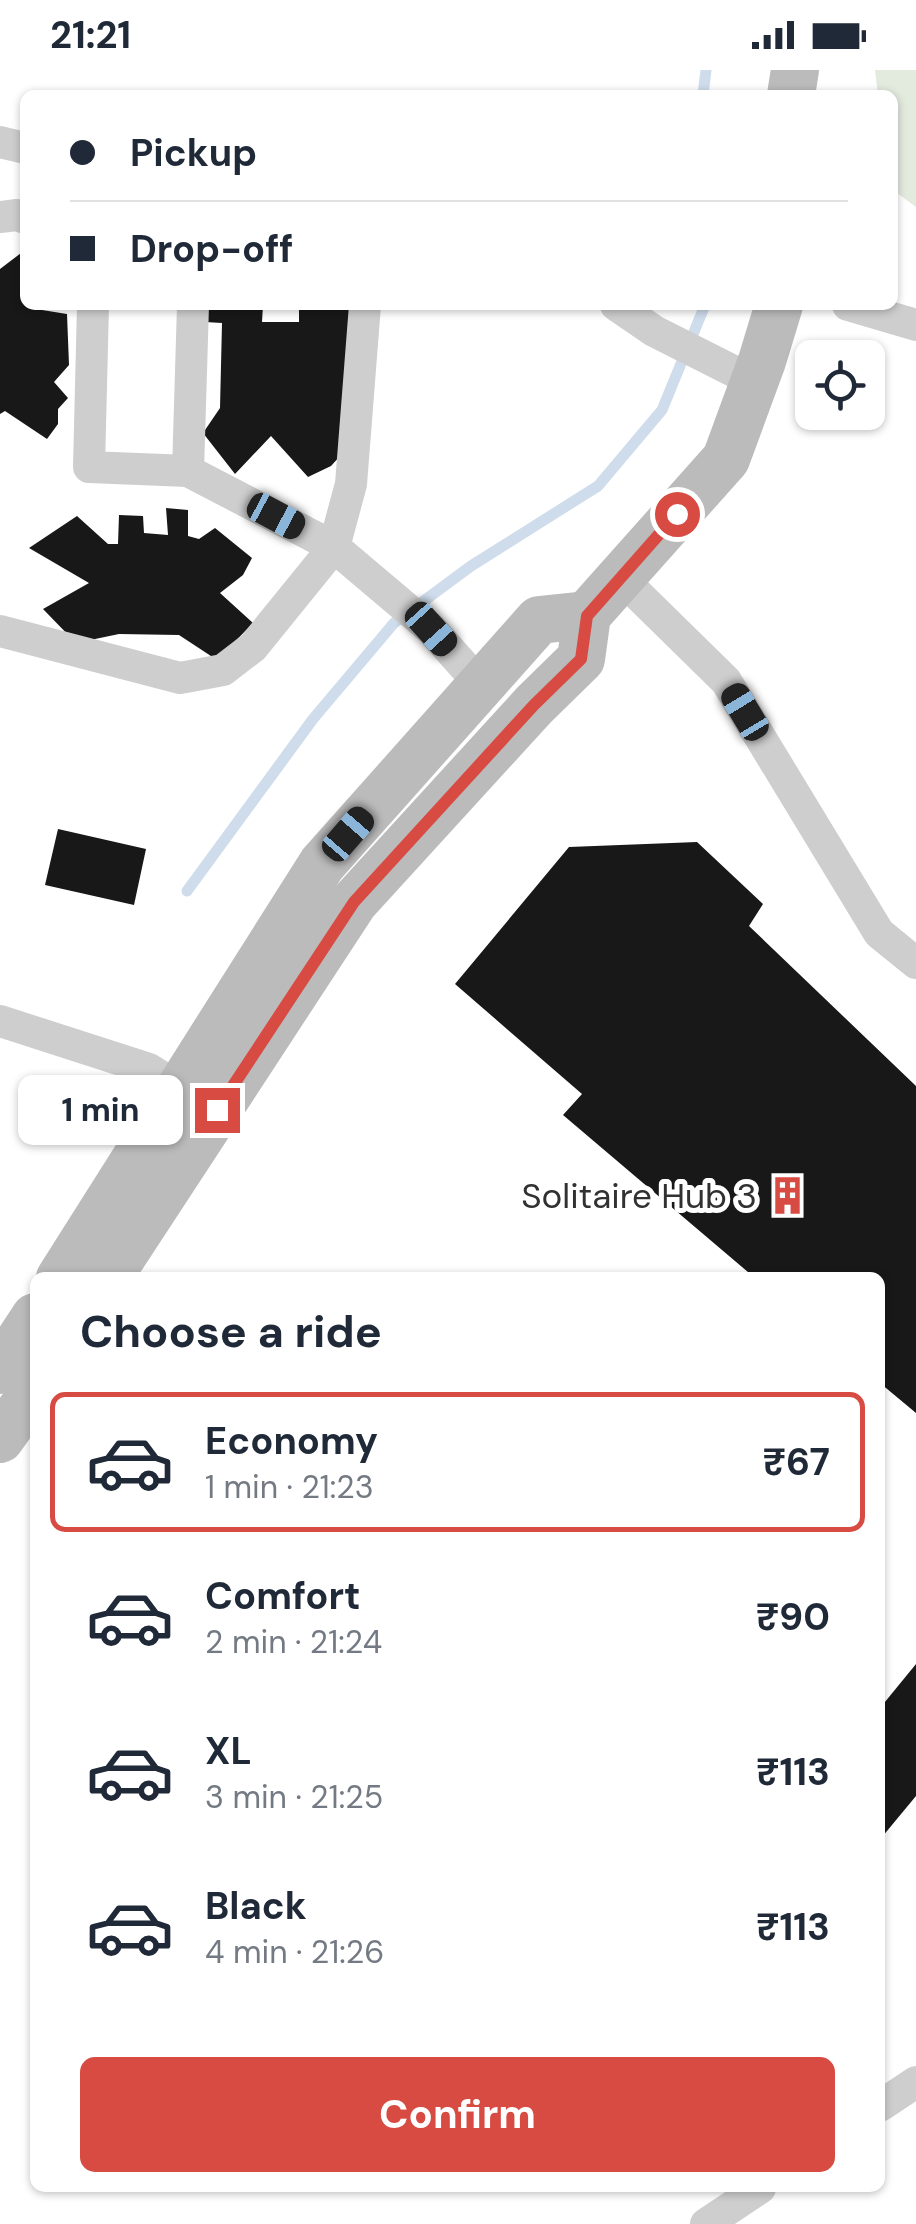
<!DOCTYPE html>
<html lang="en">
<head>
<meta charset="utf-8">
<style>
	body { margin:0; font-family:"DM Sans",sans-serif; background:#f2f2f3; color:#1f2937; height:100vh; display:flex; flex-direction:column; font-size:38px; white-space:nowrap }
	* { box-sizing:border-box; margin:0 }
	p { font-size:32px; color:#747a83 }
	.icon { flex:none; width:55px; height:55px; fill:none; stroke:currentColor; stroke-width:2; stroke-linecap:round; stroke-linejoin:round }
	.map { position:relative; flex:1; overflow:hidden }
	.panel { position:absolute; left:30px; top:1202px; width:855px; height:920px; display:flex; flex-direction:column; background:#fff; border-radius:15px; box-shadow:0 2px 8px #0004 }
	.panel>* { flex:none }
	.guide { position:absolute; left:20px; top:20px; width:878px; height:220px; border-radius:15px; box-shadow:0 2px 8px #0004; display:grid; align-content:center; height:220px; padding:0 50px; background:#fff }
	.controls { position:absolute; left:795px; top:270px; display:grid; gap:20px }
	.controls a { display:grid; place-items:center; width:90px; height:90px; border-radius:15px; background:#fff; box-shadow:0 2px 8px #0004; font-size:50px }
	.end { position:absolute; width:45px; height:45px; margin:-22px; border:12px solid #d84b43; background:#fff; box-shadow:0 0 0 5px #fff }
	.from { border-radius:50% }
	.bubble { position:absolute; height:70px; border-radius:15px; background:#fff; box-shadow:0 2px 8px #0004; font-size:32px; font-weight:700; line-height:70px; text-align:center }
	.car { position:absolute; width:30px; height:60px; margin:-30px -15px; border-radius:12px; box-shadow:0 0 8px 2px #0007; background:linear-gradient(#222 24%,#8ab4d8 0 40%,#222 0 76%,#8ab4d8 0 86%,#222 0) }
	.guide b { display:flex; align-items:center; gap:35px; height:95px; font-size:38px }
	.guide b+b { border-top:2px solid #e0e1e3 }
	.guide i { width:25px; height:25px; background:#1f2937 }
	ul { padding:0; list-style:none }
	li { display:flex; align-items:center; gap:30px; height:140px; margin:0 20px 15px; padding:0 30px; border:5px solid transparent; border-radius:15px }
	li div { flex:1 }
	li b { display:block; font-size:38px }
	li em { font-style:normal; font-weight:700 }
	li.active { border-color:#d84b43 }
	li>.icon { width:90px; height:90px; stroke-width:1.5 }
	h2 { padding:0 50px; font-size:45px; line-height:120px }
	.primary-button { display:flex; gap:20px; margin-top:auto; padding:20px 50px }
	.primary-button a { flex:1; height:115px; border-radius:15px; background:#d84b43; color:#fff; font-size:40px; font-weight:700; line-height:115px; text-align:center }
	.status { display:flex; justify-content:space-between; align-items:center; height:70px; padding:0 50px; background:#fff; direction:ltr }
	.status svg { height:28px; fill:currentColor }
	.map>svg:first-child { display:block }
	.green { fill:#e3eade }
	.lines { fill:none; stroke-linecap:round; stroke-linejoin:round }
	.stream { stroke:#cfdceb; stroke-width:11 }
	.building { fill:#181818 }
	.street { stroke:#cecece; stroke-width:32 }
	.secondary { stroke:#bbb; stroke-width:48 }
	.route { stroke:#d84b43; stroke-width:12 }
	.labels { text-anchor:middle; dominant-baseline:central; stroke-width:10; stroke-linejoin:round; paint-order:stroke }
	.poi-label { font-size:35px; fill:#313131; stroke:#fff; text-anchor:end }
</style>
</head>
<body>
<div class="status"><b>21:21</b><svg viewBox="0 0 49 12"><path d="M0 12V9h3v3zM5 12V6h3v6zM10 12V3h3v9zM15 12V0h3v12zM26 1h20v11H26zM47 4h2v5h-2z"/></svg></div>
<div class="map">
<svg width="916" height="2154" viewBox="0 0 916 2154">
	<rect width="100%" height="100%" fill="#fff"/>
	<path class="green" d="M875,0H916V137L893,120L892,25H878Z"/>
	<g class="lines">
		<g class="stream">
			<path d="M703,25L706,0"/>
			<path d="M187,821L313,649L394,553L471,496L598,416L662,340L705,235"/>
		</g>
	</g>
	<g class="building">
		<path d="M25,180V235H48L42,240L67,244L69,295L54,312L68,328L58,339V354L47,369L5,341L0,344V199Z"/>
		<path d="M205,235H263L262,252H299V235H354L351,374L331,396L308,407L271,366L235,404L203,363L220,338L222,253L205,252Z"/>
		<path d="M166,438L188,440V466L199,469L215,458L252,488L243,505L220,523L253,553L217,590L179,565L119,564L76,573L43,539L89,513L29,478L77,446L108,474H118L119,445L143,446L144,463L168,465Z"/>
		<path d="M58,759L146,779L134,835L45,815Z"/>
		<path d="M697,772L763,834L749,856L916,1016V1343L880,1313V1208H755L563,1045L582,1024L455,914L569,777Z"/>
		<path d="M916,1594V1726L882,1767L880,1638Z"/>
	</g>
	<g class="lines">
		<g class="street">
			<path d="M0,72L25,78"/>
			<path d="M0,147L17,145L25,148"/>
			<path d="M93,235L89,397L188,401L193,235"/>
			<path d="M616,235L654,261L755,312"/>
			<path d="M848,235L916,255"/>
			<path d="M188,401L334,477L431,559L480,614"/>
			<path d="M620,507L726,611L879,863L916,893"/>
			<path d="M0,561L180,608L223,600L253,577L334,477L351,414L365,235"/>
			<path d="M0,951L149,999L196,1028"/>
			<path d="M880,2036L916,2012"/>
			<path d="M706,2154L760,2118"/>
		</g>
		<g class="secondary">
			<path d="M791,25L795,0"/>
			<path d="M60,1208L322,794L539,550L587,545"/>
			<path d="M108,1208L354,832L534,635L581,589L587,545L726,389L762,291L779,235"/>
			<path d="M0,1300L35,1247"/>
			<path d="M0,1369L35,1320"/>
		</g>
	</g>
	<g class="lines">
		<path class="route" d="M217,1040L354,832L534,635L581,589L587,546L677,444"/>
	</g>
	<defs>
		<symbol id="building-bare" viewBox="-9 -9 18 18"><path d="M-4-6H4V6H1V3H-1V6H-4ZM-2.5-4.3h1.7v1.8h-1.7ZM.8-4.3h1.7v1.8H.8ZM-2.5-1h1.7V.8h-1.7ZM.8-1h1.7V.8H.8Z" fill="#d84b43" stroke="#fff" stroke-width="2.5" paint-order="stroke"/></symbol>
	</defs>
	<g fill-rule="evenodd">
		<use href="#building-bare" x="760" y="1098" width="55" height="55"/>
	</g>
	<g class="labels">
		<g class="poi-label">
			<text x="757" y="1126">Solitaire Hub 3</text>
		</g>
	</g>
</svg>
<div class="controls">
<a><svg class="icon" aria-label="locate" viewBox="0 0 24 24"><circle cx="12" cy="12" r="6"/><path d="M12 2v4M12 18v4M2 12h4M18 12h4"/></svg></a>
</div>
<i class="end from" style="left:677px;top:444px"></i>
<i class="end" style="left:217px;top:1040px"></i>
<div class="bubble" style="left:18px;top:1005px;width:165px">1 min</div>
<i class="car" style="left:276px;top:446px;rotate:118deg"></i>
<i class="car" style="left:431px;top:559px;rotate:138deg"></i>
<i class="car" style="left:745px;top:642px;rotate:329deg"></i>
<i class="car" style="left:348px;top:764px;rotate:41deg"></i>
<div class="guide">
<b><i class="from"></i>Pickup</b>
<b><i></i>Drop-off</b>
</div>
<section class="panel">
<h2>Choose a ride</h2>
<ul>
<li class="active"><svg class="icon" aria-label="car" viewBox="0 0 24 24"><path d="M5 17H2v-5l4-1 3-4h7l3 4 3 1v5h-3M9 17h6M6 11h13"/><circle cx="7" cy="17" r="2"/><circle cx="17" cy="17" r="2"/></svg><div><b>Economy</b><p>1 min · 21:23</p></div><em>₹67</em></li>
<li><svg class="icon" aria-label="car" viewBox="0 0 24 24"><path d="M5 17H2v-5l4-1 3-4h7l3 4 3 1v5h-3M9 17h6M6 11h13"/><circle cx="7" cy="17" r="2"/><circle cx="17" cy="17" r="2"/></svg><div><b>Comfort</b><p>2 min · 21:24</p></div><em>₹90</em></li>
<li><svg class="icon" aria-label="car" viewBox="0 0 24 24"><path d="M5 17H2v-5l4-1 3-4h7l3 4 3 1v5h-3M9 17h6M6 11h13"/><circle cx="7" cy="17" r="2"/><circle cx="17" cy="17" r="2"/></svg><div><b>XL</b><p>3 min · 21:25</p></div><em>₹113</em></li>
<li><svg class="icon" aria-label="car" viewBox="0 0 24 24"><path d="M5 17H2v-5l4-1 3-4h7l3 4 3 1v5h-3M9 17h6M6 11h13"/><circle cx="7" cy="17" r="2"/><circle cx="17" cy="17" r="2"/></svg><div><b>Black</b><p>4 min · 21:26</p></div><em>₹113</em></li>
</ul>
<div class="primary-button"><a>Confirm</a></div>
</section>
</div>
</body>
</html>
